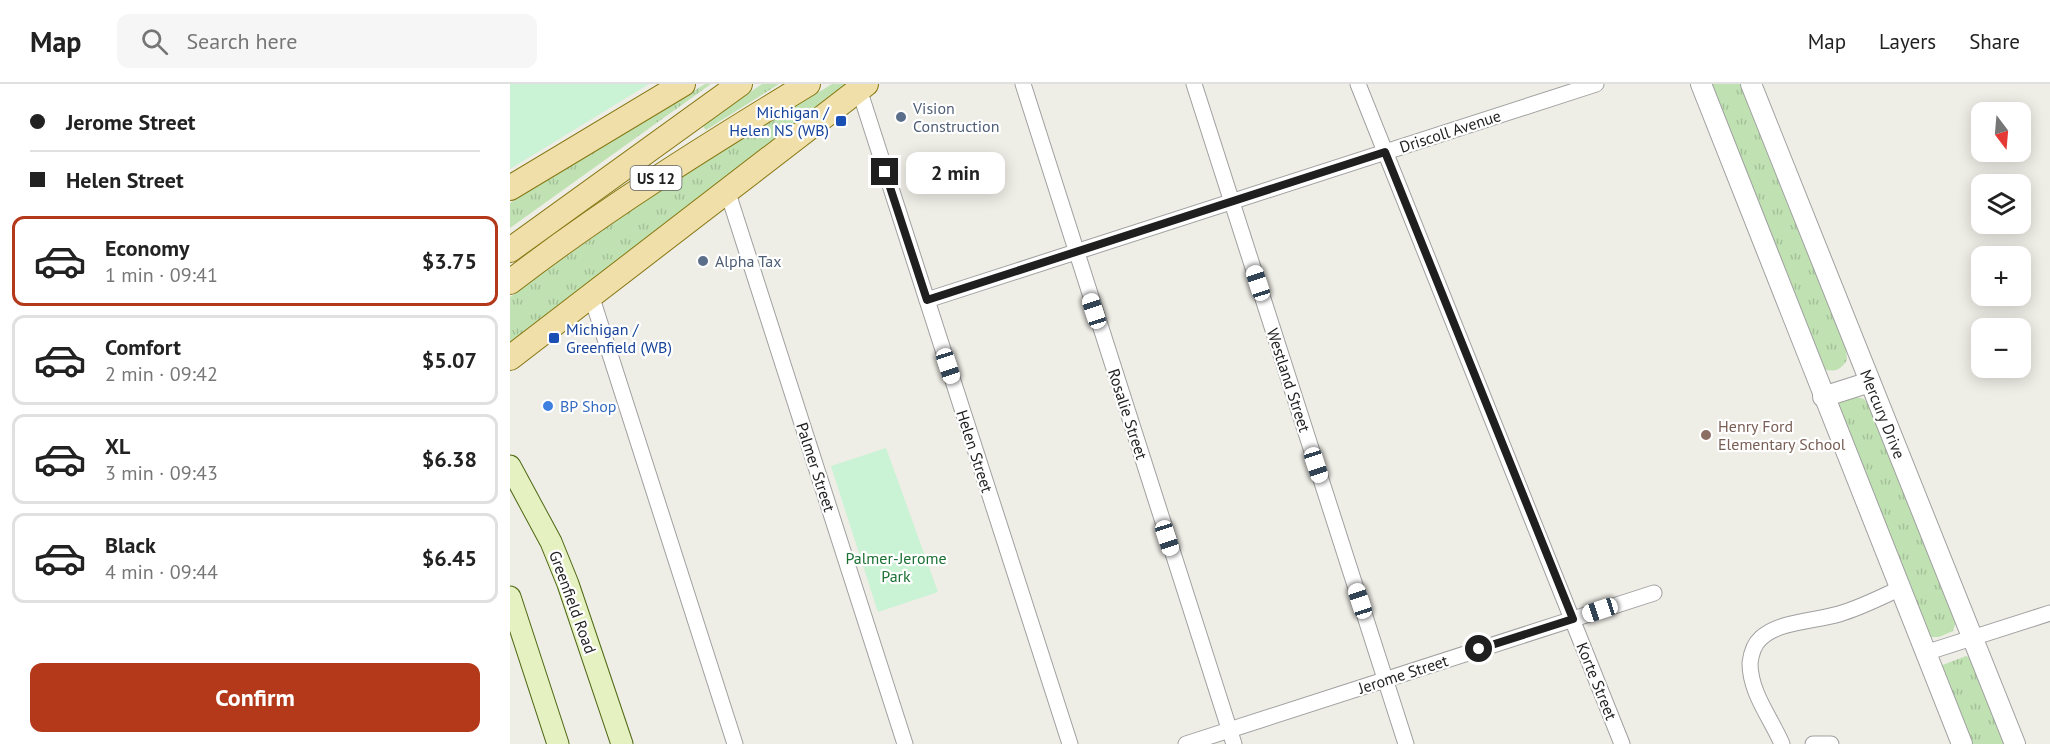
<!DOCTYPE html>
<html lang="en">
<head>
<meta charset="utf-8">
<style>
	body { margin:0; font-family:"PT Sans",sans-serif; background:#f6f6f6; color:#222; height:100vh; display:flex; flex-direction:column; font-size:22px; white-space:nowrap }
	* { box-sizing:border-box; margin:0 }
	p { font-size:20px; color:#767676 }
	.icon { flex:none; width:33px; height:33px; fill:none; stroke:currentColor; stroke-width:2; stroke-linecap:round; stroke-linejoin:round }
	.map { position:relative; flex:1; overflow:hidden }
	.drawer { display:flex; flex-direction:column; background:#fff; width:510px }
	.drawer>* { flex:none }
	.banner { display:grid; align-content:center; height:132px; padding:0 30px; background:#fff }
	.needle { width:39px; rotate:164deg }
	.fabs { position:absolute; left:1461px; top:18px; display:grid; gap:12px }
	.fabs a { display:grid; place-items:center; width:60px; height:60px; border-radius:12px; background:#fff; box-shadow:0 3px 15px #0003; font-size:30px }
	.end { position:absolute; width:27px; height:27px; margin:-14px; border:8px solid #1f1f1f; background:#fff; box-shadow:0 0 0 3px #fff }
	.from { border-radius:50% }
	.bubble { position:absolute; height:42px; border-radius:12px; background:#fff; box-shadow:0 3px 15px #0003; font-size:20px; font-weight:700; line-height:42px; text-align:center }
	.car { position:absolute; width:18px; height:36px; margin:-18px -9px; border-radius:8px; box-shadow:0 0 4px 2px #0007; background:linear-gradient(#fff 24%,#345 0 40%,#fff 0 76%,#345 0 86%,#fff 0) }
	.banner b { display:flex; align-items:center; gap:21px; height:57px; font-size:22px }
	.banner b+b { border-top:2px solid #e0e0e0 }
	.banner i { width:15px; height:15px; background:#222 }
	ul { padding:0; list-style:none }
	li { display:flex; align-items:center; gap:18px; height:90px; margin:0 12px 9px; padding:0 18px; border:3px solid #e0e0e0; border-radius:12px }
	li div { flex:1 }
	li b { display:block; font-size:22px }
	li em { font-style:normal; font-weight:700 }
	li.on { border-color:#b4381a }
	li>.icon { width:54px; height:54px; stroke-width:1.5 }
	.cta { display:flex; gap:12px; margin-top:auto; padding:12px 30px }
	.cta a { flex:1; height:69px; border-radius:12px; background:#b4381a; color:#fff; font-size:24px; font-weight:700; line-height:69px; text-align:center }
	header { display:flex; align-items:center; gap:36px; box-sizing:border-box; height:84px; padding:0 30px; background:#fff; border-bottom:2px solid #e0e0e0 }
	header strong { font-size:28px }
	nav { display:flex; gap:33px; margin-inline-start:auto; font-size:21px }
	.search { width:420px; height:54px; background:#f6f6f6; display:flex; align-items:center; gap:15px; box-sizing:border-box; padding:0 21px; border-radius:12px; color:#767676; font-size:22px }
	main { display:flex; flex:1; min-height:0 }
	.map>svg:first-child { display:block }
	.grass { fill:url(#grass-tufts) }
	.park { fill:#c9f3d4 }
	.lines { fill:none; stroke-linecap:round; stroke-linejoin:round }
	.minor-casing { stroke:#a0a0a0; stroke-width:17 }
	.tertiary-casing { stroke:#a0a0a0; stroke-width:22 }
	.secondary-casing { stroke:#4e6813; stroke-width:23 }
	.primary-casing { stroke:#867713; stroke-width:26 }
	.minor { stroke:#fff; stroke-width:15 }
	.tertiary { stroke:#fff; stroke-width:20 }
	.secondary { stroke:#e5f1c1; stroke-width:21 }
	.primary { stroke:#f0dfa9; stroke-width:24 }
	.route { stroke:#1f1f1f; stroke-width:8 }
	.service-dot { fill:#5c6f8a; stroke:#fff; stroke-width:2 }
	.transit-dot { fill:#1a4fb4; stroke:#fff; stroke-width:2 }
	.shop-dot { fill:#3f7fe0; stroke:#fff; stroke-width:2 }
	.education-dot { fill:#8d6e63; stroke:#fff; stroke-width:2 }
	.labels { text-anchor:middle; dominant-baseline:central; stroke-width:4.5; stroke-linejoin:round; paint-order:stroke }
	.shield { fill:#fff; stroke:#626262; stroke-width:1.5 }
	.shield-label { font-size:15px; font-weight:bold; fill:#1f1f1f }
	.service-label { font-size:16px; fill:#4e5e75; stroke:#fff; text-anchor:start }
	.transit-label { font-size:16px; fill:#164399; stroke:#fff; text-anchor:end }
	.street-label { font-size:16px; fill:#1f1f1f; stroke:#fff }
	.shop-label { font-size:16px; fill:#366cbe; stroke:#fff; text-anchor:start }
	.education-label { font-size:16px; fill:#785e54; stroke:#fff; text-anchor:start }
	.park-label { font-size:16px; fill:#1a7032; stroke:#fff }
</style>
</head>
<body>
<header>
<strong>Map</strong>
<div class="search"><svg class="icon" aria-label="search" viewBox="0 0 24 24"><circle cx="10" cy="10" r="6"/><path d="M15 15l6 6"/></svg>Search here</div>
<nav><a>Map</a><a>Layers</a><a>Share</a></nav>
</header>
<main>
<section class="drawer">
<div class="banner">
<b><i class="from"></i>Jerome Street</b>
<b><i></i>Helen Street</b>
</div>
<ul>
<li class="on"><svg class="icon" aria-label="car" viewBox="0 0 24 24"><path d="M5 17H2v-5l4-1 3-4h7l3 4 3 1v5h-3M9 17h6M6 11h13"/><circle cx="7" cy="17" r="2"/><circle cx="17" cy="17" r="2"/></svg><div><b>Economy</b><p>1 min · 09:41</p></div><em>$3.75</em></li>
<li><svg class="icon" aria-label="car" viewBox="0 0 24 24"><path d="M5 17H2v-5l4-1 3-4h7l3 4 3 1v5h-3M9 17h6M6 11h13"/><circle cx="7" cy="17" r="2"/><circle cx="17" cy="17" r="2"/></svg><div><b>Comfort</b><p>2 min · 09:42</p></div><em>$5.07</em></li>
<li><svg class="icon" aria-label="car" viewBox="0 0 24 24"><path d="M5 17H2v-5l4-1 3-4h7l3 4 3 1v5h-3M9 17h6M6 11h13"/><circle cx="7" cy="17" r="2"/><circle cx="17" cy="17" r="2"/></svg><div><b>XL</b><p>3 min · 09:43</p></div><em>$6.38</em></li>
<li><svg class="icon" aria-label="car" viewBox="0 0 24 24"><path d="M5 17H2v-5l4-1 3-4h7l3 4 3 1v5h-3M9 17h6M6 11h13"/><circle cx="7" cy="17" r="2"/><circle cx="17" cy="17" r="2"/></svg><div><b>Black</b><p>4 min · 09:44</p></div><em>$6.45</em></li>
</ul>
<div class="cta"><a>Confirm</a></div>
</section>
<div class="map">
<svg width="1540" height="660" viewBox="0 0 1540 660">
	<defs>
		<pattern id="grass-tufts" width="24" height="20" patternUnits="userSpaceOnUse" patternTransform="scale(1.5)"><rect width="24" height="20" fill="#c0e2b2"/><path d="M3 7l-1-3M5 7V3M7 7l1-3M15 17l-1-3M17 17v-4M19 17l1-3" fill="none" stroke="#a5c199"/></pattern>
	</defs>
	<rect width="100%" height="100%" fill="#eeede6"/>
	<g class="grass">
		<path d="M195,0H201L0,144V119Z"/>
		<path d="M252,0H269L196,46L192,41Z"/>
		<path d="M322,0H342L0,260V213L143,110Z"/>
		<path d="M1194,0H1231L1336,264L1337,276C1330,288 1321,289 1309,283Z"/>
		<path d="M1342,312L1354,315L1359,321L1446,538L1443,547L1429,553H1416L1327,325L1330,318Z"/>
		<path d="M1456,572L1462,575L1495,660H1459L1430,582Z"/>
	</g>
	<g class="park">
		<path d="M0,0H139L0,85Z"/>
		<path d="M376,364L428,508L368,528L321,382Z"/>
	</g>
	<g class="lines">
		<defs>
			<g id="minor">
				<path d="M513,0L724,660"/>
				<path d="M684,0L896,660"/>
				<path d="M848,0L1112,660"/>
				<path d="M349,5L560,660"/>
				<path d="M217,106L395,660"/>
				<path d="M81,211L225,660"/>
				<path d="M417,216L1086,0"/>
				<path d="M1415,569L1540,529"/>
				<path d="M676,660L1144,509"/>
				<path d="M1272,660C1261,634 1240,609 1240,579C1241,571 1244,560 1251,554C1269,537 1306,537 1329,530C1350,524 1369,514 1389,505"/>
				<path d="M1303,660H1321"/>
			</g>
			<g id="tertiary">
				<path d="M1191,0L1452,660"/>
				<path d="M1241,0L1505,660"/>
				<path d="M1313,313L1360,298"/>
			</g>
			<g id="secondary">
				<path d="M0,382L41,458L58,500L112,660"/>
				<path d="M0,513L48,660"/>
			</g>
			<g id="primary">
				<path d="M0,104L173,0"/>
				<path d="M0,166L230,0"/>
				<path d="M0,198C95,125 196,62 298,0"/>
				<path d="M0,274L356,0"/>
			</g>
		</defs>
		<use href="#minor" class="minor-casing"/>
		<use href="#tertiary" class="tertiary-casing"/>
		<use href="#secondary" class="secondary-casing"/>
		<use href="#primary" class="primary-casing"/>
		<use href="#minor" class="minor"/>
		<use href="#tertiary" class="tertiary"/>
		<use href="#secondary" class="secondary"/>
		<use href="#primary" class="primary"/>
	</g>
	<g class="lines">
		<path class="route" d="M375,88L417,216L875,68L1063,535L969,565"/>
	</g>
	<g class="service-dot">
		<circle cx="391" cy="33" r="6"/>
		<circle cx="193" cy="177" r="6"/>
	</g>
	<g class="transit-dot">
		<rect x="325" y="31" width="12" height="12" rx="3"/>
		<rect x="38" y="248" width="12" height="12" rx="3"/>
	</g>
	<circle class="shop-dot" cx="38" cy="322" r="6"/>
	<circle class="education-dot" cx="1196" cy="351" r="6"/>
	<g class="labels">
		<rect class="shield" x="120.5" y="82" width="51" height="24" rx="4.5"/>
		<g class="shield-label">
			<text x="146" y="94">US 12</text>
		</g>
		<g class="service-label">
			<text x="403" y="24">Vision<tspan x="403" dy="18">Construction</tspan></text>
			<text x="205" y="177">Alpha Tax</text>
		</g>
		<g class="transit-label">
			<text x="319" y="28">Michigan /<tspan x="319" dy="18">Helen NS (WB)</tspan></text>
			<text x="56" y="245" text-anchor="start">Michigan /<tspan x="56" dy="18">Greenfield (WB)</tspan></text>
		</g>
		<g class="street-label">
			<text transform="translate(940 47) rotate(-18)">Driscoll Avenue</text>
			<text transform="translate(779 296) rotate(72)">Westland Street</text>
			<text transform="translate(618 330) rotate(72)">Rosalie Street</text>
			<text transform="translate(1373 330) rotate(68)">Mercury Drive</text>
			<text transform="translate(465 367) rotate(72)">Helen Street</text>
			<text transform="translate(306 383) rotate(72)">Palmer Street</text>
			<text transform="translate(63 518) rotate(70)">Greenfield Road</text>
			<text transform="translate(893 590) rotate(-18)">Jerome Street</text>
			<text transform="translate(1087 597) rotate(68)">Korte Street</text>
		</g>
		<g class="shop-label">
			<text x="50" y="322">BP Shop</text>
		</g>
		<g class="education-label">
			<text x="1208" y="342">Henry Ford<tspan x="1208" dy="18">Elementary School</tspan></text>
		</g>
		<g class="park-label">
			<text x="386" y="474">Palmer-Jerome<tspan x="386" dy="18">Park</tspan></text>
		</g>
	</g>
</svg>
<div class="fabs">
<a><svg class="needle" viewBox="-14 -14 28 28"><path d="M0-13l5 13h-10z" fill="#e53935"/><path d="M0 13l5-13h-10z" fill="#767676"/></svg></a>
<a><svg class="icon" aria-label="layers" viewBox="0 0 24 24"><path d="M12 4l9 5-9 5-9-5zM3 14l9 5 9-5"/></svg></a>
<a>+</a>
<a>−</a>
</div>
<i class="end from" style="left:969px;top:565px"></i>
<i class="end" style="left:375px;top:88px"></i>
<div class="bubble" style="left:396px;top:68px;width:99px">2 min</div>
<i class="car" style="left:748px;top:199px;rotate:342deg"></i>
<i class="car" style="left:584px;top:227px;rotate:342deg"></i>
<i class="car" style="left:438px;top:282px;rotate:162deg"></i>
<i class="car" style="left:806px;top:381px;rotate:162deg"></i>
<i class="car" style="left:657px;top:454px;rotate:162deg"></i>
<i class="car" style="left:850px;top:517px;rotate:342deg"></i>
<i class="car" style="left:1090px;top:526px;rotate:252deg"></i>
</div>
</main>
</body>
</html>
